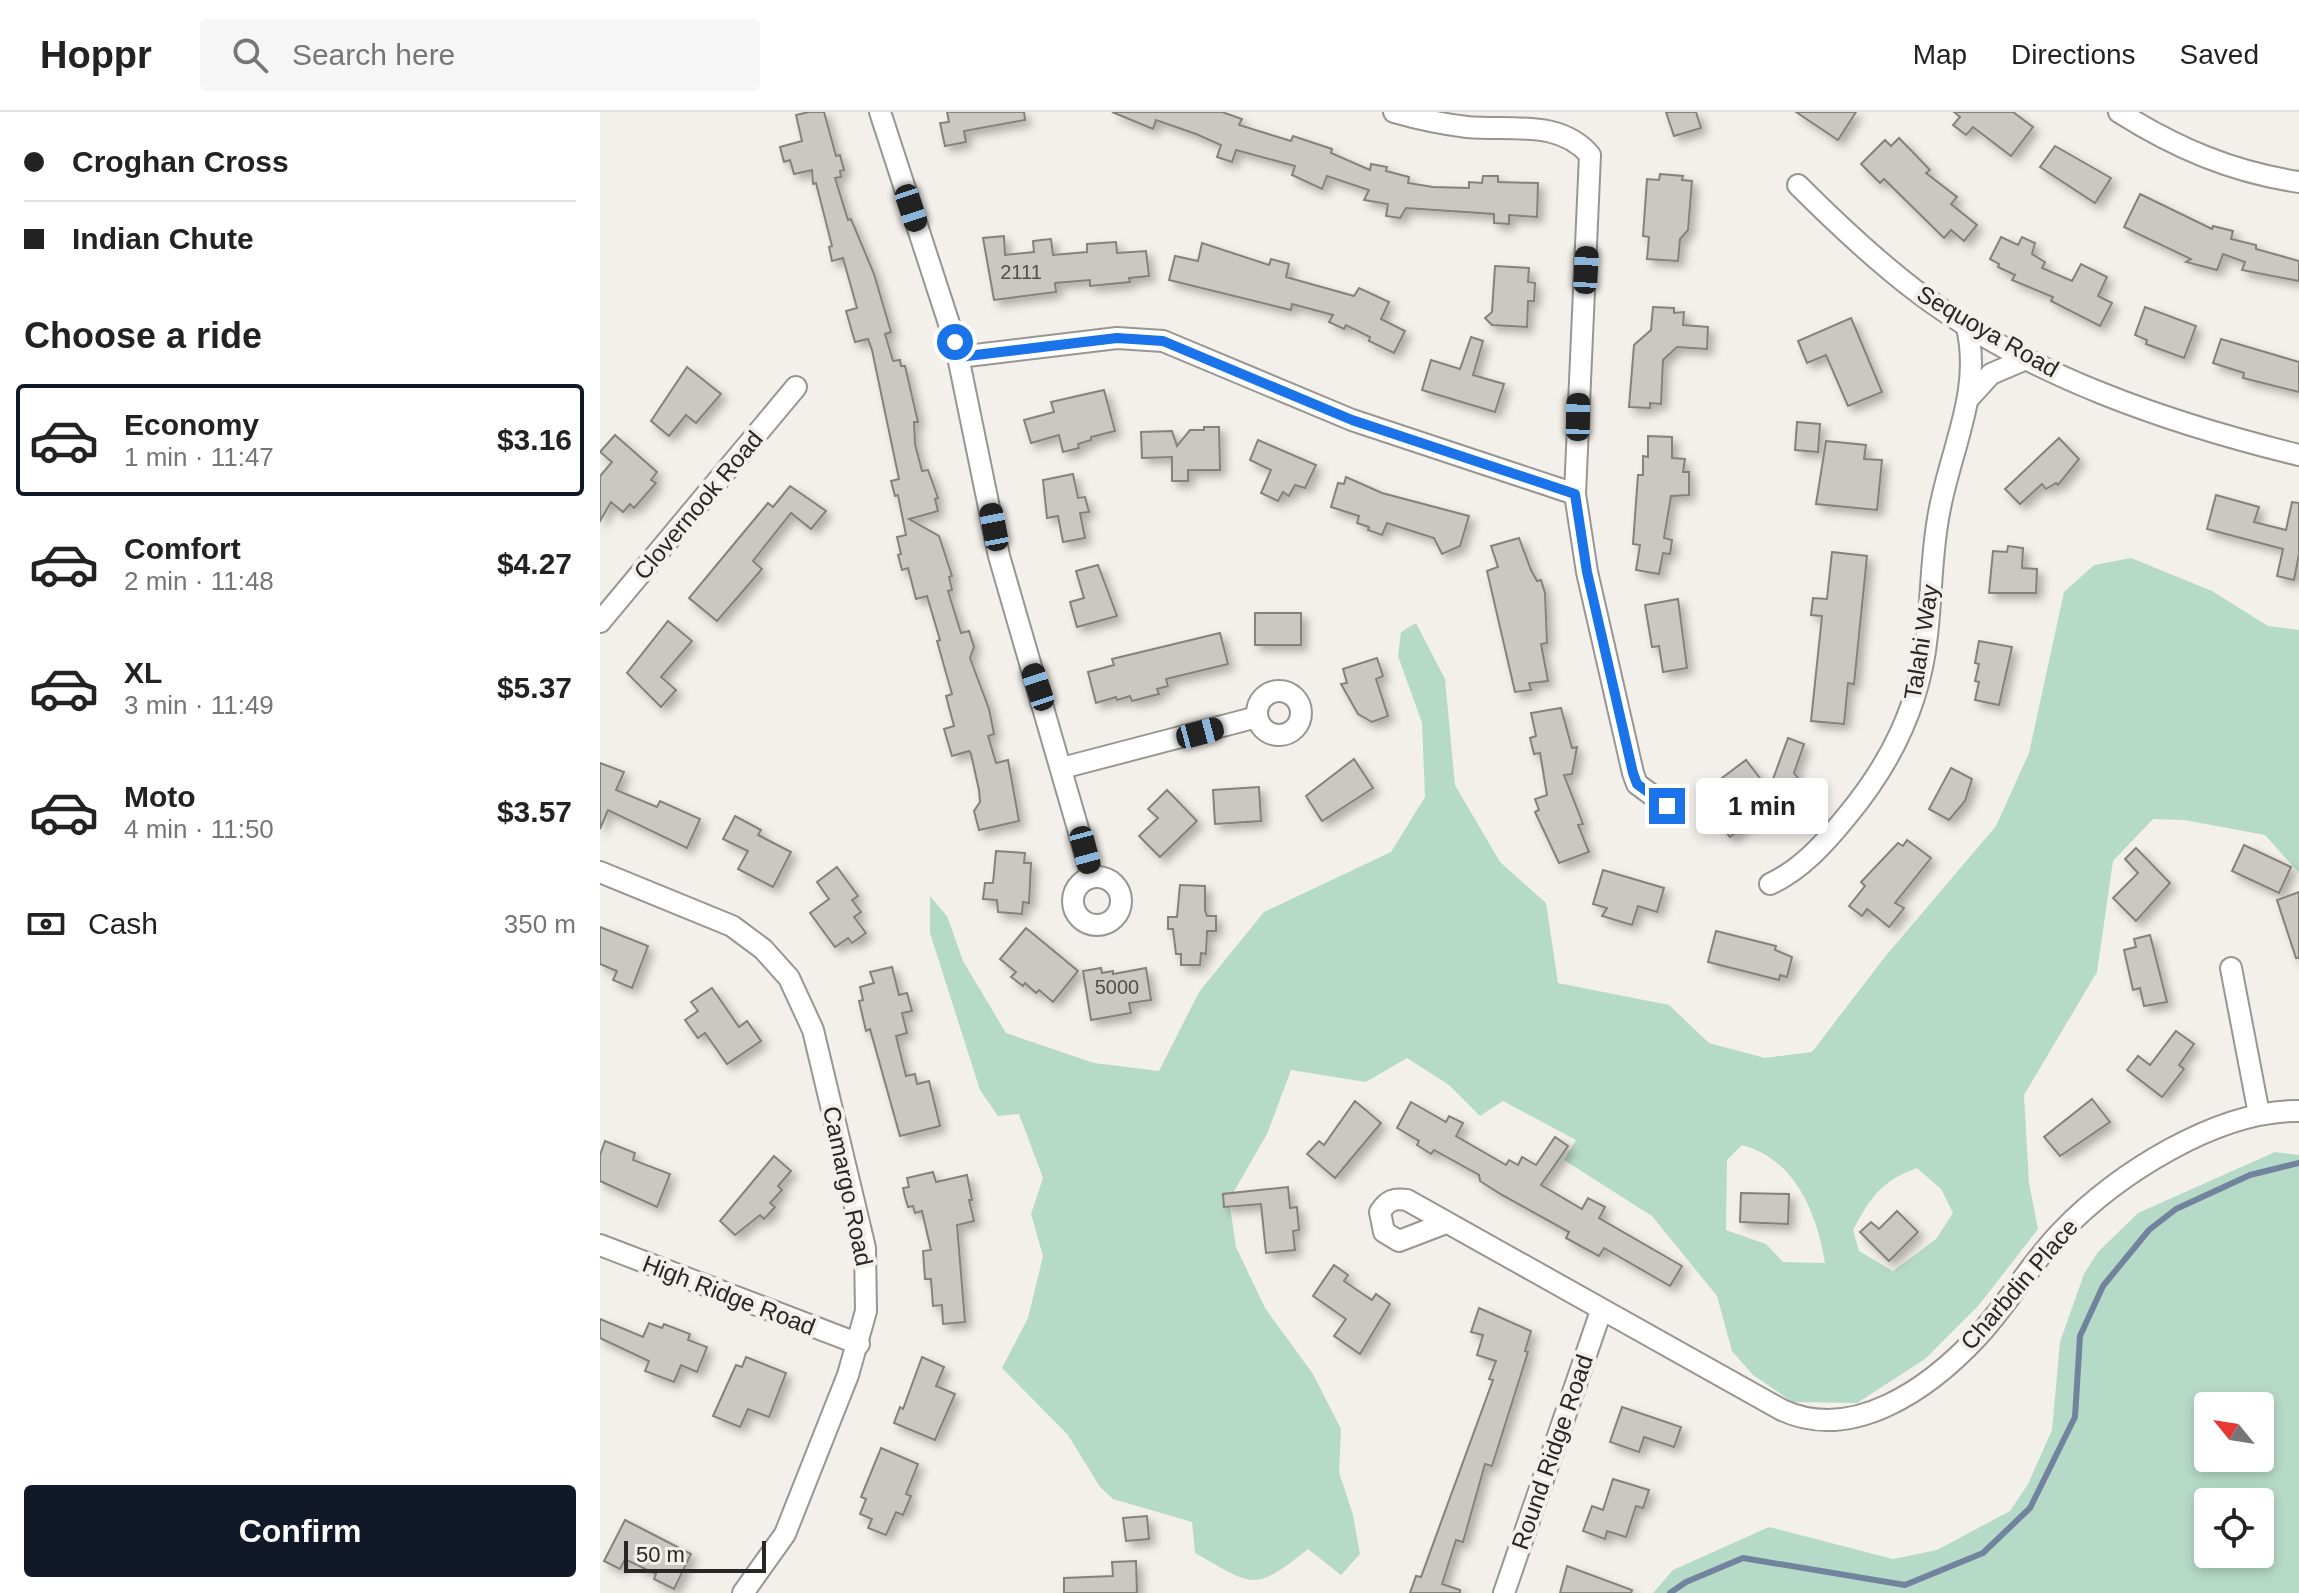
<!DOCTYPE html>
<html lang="en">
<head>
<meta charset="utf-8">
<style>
	body { margin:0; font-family:Helvetica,sans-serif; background:#f6f6f6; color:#222; height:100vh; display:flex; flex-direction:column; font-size:30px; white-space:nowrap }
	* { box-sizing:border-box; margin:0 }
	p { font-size:26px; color:#767676 }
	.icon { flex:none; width:44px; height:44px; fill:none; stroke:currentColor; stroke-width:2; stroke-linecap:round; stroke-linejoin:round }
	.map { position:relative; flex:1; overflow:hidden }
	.drawer { display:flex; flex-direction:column; background:#fff; width:600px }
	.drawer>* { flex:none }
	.hud { display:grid; align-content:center; height:176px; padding:0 24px; background:#fff }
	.needle { width:52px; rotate:300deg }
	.tools { position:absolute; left:1594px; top:1280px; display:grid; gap:16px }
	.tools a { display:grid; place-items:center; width:80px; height:80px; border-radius:8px; background:#fff; box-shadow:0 4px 12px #0003; font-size:40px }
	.scale { position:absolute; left:24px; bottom:20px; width:142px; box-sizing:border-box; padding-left:8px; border:4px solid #282725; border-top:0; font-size:22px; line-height:28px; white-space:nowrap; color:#282725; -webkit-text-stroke:6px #f3efea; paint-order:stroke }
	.end { position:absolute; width:36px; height:36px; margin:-18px; border:10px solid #1a73e8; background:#fff; box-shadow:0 0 0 4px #fff }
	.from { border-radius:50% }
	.bubble { position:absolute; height:56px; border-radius:8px; background:#fff; box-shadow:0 4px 12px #0003; font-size:26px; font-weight:700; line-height:56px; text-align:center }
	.car { position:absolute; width:24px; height:48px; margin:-24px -12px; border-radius:10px; box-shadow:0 0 6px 2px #0007; background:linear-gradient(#222 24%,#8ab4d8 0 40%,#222 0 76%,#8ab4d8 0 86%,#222 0) }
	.hud b { display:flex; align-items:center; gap:28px; height:76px; font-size:30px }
	.hud b+b { border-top:2px solid #e0e0e0 }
	.hud i { width:20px; height:20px; background:#222 }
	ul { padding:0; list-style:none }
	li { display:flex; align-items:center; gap:24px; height:112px; margin:0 16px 12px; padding:0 8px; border:4px solid transparent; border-radius:8px }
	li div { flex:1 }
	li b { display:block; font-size:30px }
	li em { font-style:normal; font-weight:700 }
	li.current { border-color:#111827 }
	li>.icon { width:72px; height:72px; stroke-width:1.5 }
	h2 { padding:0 24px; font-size:36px; line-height:96px }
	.pay { display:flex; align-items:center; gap:20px; height:88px; padding:0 24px; font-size:30px }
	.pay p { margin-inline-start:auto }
	.primary-button { display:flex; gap:16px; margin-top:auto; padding:16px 24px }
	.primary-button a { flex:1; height:92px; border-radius:8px; background:#111827; color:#fff; font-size:32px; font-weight:700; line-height:92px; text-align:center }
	header { display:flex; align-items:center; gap:48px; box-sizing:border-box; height:112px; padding:0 40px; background:#fff; border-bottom:2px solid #e0e0e0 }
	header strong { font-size:38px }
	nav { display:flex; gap:44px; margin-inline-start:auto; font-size:28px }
	.search { width:560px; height:72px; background:#f6f6f6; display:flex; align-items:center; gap:20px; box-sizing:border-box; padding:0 28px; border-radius:8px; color:#767676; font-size:30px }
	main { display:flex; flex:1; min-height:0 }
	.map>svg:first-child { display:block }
	.green { fill:#b6dac8; fill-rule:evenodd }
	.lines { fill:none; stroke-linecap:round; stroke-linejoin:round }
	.stream { stroke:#72839e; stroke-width:6 }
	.building { fill:#cbc7c2; stroke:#85817c; stroke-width:2; filter:url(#shadow) }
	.minor-casing { stroke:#999590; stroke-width:24 }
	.minor { stroke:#fff; stroke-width:20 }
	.route { stroke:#1a73e8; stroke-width:10 }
	.labels { text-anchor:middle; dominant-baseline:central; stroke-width:8; stroke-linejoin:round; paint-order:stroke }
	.number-label { font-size:20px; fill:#514f4c }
	.street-label { font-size:24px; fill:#282725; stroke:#f3efea }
</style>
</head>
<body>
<header>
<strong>Hoppr</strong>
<div class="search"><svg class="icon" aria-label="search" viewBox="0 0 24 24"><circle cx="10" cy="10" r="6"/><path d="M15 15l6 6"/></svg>Search here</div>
<nav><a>Map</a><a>Directions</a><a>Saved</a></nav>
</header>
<main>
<section class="drawer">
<div class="hud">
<b><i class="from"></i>Croghan Cross</b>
<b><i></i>Indian Chute</b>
</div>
<h2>Choose a ride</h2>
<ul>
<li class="current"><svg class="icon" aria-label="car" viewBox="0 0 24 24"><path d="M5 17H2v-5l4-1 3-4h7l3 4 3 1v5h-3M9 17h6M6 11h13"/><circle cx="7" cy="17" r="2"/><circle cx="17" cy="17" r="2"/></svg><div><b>Economy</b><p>1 min · 11:47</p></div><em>$3.16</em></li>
<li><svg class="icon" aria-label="car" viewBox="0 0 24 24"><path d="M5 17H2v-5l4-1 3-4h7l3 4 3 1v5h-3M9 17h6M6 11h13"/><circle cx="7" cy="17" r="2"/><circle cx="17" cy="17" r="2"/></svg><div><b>Comfort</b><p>2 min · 11:48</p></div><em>$4.27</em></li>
<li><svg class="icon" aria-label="car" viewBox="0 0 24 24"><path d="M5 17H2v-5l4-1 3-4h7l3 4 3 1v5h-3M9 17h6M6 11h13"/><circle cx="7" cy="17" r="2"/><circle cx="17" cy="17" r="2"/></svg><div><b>XL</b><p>3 min · 11:49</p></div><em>$5.37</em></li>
<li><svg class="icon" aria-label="car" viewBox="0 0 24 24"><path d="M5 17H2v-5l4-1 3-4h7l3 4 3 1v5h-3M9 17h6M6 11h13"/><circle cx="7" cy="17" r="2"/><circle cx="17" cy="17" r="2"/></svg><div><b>Moto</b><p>4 min · 11:50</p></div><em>$3.57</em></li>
</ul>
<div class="pay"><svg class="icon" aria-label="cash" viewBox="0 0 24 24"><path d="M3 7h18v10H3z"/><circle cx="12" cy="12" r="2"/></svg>Cash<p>350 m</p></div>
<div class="primary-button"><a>Confirm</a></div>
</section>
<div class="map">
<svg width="1699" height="1481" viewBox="0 0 1699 1481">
	<defs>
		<filter id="shadow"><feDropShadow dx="5.5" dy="5.5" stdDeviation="4" flood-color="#0004"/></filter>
	</defs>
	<rect width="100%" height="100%" fill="#f3efea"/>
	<g class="green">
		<path d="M1531,446L1612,479L1668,514L1699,518V761L1665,723L1584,708L1553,707L1513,749L1497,860L1424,983L1429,1071L1438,1117L1379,1193L1325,1247L1257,1291L1193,1290L1153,1263L1132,1239L1117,1184L1052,1104L964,1048L976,1028L903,989L880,1004L849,973L807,946L766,970L691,958L667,1022L629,1088L636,1135L665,1196L713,1262L741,1317L739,1360L753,1403L760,1442L741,1463L708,1437C653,1481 654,1474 595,1441L592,1410L513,1387L500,1375L468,1323L402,1256L428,1206L443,1144L431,1102L443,1066L419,1002L398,1004L380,978L330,821V784L347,804L363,849L406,921L494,951L559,959L599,880L664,800L791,740L825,685L822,611L798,544L801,520L816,511L845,567L855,673L900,750L946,791L958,871L1069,893L1109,931L1165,946L1212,940L1284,846L1396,714L1429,641L1464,480L1494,453ZM1142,1033C1195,1047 1217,1101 1225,1151L1183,1150L1166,1132L1126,1118L1127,1048ZM1317,1056L1341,1077L1353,1101L1336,1127L1293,1159L1259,1139L1253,1118C1271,1085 1281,1069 1317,1056Z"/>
		<path d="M1675,1040L1699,1043V1481H1053L1073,1458L1169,1415L1293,1447L1337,1438L1410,1399L1428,1372L1452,1318L1460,1230L1484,1162L1498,1140L1538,1101ZM1660,1294V1346H1608V1294ZM1608,1390H1660V1442H1608Z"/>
	</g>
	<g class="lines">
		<path class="stream" d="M1070,1481L1086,1470L1143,1446L1305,1473L1383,1441L1430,1396L1475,1305L1480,1224L1503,1174L1549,1118L1576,1097L1650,1063L1699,1051"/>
	</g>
	<g class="building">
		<path d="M209,0H224L236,44L240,43L244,58L240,59L241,65L235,66L248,108L251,107L274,162L291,220L285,222L293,249L300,248L301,254H305L318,310H314L315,332L322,359L328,358L338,386L335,387L338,399L309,407L339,424L352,464L349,465L352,478L348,479L361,521L369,519L374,535L370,546L389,597L394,622L388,624L396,651L408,648L419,709L379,718L374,699L380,690L379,678L371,642L369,639L352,644L344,617L354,614L346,584L352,582L337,529L340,528L327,484L316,487L308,456L302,458L298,443L301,442L297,425L306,423L298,383L295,384L291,369L299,367L272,238L268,227L255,230L246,199L257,196L243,146L232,149L229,135L232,134L216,71L213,72L212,58L194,62L190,48L184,50L180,35L202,29L196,3Z"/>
		<path d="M347,0H424L425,8L364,19L366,30L345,34L340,11L349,10Z"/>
		<path d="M512,0H622L642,7L639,13L691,29L693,24L732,37L731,41L770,58L771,52L787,55L786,59L809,65L808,71L833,75L869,76V70L882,71L883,64H898V70L938,71L937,105L909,103V112L894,111V102L806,96L800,106L786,104L788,92L764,88L769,78L727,64L722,77L692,63L695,54L636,38L632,50L617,45L621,33L596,22L556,8L553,17Z"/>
		<path d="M1066,0H1096L1101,16L1074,24Z"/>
		<path d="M1196,0H1256L1238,28Z"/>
		<path d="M1354,0H1413L1433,15L1411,44L1373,15L1366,23L1353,13L1360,5Z"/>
		<path d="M1299,26L1330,58L1326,61L1357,85L1351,92L1377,113L1364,129L1351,118L1344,126L1284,67L1280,71L1261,52L1285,28L1291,34Z"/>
		<path d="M1455,34L1511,66L1495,91L1440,55Z"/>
		<path d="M1060,62L1083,64L1082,68L1092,69L1088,118L1080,127L1078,149L1047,147L1049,125L1043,124L1047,67L1059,68Z"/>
		<path d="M1540,82L1612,117L1613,114L1633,119L1631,127L1656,133V137L1699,149V169L1642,158L1645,150L1623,142L1617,158L1586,150L1591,147L1524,115Z"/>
		<path d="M404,124L405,143L434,140L433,129L441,128L451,127L453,143L487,140V132L516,130L517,141L546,139L549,164L529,166L530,170L490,174V168L455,171L456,180L394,188L383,126Z"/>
		<path d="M1401,125L1418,133L1422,125L1435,131L1432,142L1445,150L1442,156L1472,169L1481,152L1507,165L1498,184L1512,191L1500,214L1451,189L1453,185L1412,168L1415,163L1398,155L1399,152L1390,147Z"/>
		<path d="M602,131L669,153L671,147L689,152L686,165L754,184L759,176L789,190L781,207L805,219L794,241L769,229L770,225L746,213L744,217L729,210L733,203L692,192L691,198L569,168L575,144L598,149Z"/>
		<path d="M895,154L929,156L928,170L935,171L934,189H928L927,215L892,213L885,206L892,200Z"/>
		<path d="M1053,195L1074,196V201L1084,200L1083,213L1108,215L1107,237L1077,235L1063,248L1061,292L1050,291V296L1029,295L1034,233L1051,218Z"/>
		<path d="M1545,195L1596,214L1584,246L1546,232L1547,228L1535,223Z"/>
		<path d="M1251,206L1282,280L1248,294L1226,243L1207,251L1198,229Z"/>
		<path d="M871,225L883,229L873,263L904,272L895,300L822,278L831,248L860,257Z"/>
		<path d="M1621,227L1699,250V280L1643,266L1644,261L1613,251Z"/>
		<path d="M87,255L121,282L96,311L86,303L69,324L51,309Z"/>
		<path d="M504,278L515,319L491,325V328L478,332L479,336L463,340L459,323L431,331L424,308L454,300L451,290Z"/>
		<path d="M1197,310L1220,312L1218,340L1195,338Z"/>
		<path d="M604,315H619L620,358H588V369H572V345L542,346L541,320L572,319L577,334L590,318H604Z"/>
		<path d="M15,323L57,360L51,368L56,371L34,396L30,392L23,400L11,390L0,409V364L12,350L0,340Z"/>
		<path d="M1048,324L1072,325V346L1085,347L1083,360H1089V383L1071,384L1064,426L1072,428L1070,442L1063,441L1059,462L1036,458L1040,433L1033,432L1038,363H1043V344L1048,345Z"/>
		<path d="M1459,326L1479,347L1458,373L1456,371L1446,377L1442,372L1420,392L1405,377Z"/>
		<path d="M658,328L716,353L705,376L695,373L689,384L683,380L678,389L661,381L671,358L650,348Z"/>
		<path d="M1226,329L1266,333L1264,347L1282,348L1277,398L1216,392Z"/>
		<path d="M473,362L478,386L485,385L489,400L480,401L485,426L463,430L458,404L447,406L443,368Z"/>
		<path d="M746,365L782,381L869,404L860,434L842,442L834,426L818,421L787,411L782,423L768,418L769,415L757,411L759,404L731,395L738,371L744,372Z"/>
		<path d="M190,374L226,399L211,417L191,401L153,449L162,457L117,509L89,486L168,391L173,395Z"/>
		<path d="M1616,383L1659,395L1654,410L1686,418L1692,390L1699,391V442L1694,468L1677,464L1683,437L1607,417Z"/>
		<path d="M919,426L931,458L937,469L941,468L945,481L947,531L941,532L948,569L929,571L931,578L915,580L887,459L898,455L891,434Z"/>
		<path d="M1408,434L1423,436L1422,456L1437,457L1436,481H1389L1393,439L1407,440Z"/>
		<path d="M1232,440L1267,444L1254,572L1248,571L1244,612L1211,609L1222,504L1211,503L1213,486L1227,487Z"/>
		<path d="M498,453L517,504L477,515L470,490L484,486L476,459Z"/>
		<path d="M1078,487L1087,556L1063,560L1059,534L1052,535L1045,493Z"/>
		<rect x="655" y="501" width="46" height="32"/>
		<path d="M68,509L92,529L61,565L76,578L61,595L27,561Z"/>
		<path d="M620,521L628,552L566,567L568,574L557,577L559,582L532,589L530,584L517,588L516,585L496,591L488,560L514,553L512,547Z"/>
		<path d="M1379,529L1412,535L1399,593L1375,588L1379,570L1375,569L1379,552L1375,551Z"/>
		<path d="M777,546L783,564L776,567L788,604L772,610L758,602L741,572L747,571L743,557Z"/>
		<path d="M961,596L972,636L977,635L972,662L964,663L983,712L978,713L989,740L959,751L935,700L939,698L935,687L947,683L940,641L934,642L930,626L936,624L931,601Z"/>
		<path d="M1188,626L1204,632L1194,661L1201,670L1130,725L1111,700L1134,682L1122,666L1146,648L1169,678Z"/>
		<path d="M754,647L773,676L722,709L706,684Z"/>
		<path d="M0,651L24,660L16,678L57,695L60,689L100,707L87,736L8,698L0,717Z"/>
		<path d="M1351,656L1372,667L1365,689L1349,708L1329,697Z"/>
		<path d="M659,675L661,709L615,712L613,678Z"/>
		<path d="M567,678L597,709L560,745L539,724L558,706L548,697Z"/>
		<path d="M135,704L161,718L158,723L191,740L173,775L138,757L148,739L123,727Z"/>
		<path d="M1307,728L1331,746L1295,791L1304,796L1289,815L1267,797L1262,804L1249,794L1265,774L1261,770L1298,731L1303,734Z"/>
		<path d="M1644,733L1691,755L1679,781L1632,759Z"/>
		<path d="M1536,736L1570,771L1536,809L1513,786L1538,761L1525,747Z"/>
		<path d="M396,739L425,741L424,751H431L429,791L423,790L422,802L398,800L397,788L383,787L385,771H393Z"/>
		<path d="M237,755L258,784L252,788L261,800L254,805L266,821L252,831L248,826L235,835L210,801L229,787L217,770Z"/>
		<path d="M1003,758L1064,776L1057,800L1038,794L1032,813L1002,804L1007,796L993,792Z"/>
		<path d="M580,773L605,774V798L607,804H616V819H607L606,842L601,841L600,853H581V842H576L573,817H568V805H577Z"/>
		<path d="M1699,780V846H1696L1677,788Z"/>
		<path d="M0,815L48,834L32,876L13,868L17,859L0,852Z"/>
		<path d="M426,816L478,859L453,890L439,878L436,881L425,871L423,874L411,865L416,860L400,847Z"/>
		<path d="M1116,819L1176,834L1175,838L1192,845L1187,865L1180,863L1179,868L1108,850Z"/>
		<path d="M1550,823L1567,890L1544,894L1540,876L1533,878L1524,838L1536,835L1534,827Z"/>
		<path d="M292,855L299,883L307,881L312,899L302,901L307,921L296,924L306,964L315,962L317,972L329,969L340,1014L300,1024L270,917L266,919L259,889L263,888L260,875L274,871L270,860Z"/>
		<path d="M501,856L502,861L513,859V862L546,856L551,888L529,891L531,901L491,908L483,859Z"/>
		<path d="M112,876L139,915L147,909L161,929L127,952L105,921L98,926L85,908L98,899L91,890Z"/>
		<path d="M1576,919L1594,932L1579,953L1584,957L1562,985L1527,958L1538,944L1550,953Z"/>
		<path d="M1492,987L1510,1010L1460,1044L1444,1025Z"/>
		<path d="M755,989L781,1011L735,1066L707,1042L719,1029L724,1033Z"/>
		<path d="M811,990L846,1010L849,1004L863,1011L856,1024L906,1053L909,1048L918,1053L922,1045L936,1053L955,1025L968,1034L941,1073L982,1097L988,1086L1005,1095L999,1106L1082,1154L1070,1174L1004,1136L999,1144L986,1137L966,1126L969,1120L902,1083L880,1069L879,1063L834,1038L831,1042L817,1033L819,1029L797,1016Z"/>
		<path d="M5,1029L35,1041L33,1048L70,1062L57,1095L0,1069V1043Z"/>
		<path d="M174,1044L191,1059L178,1074L182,1078L170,1091L175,1095L164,1107L160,1103L135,1123L120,1109Z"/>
		<path d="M333,1060L336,1070L367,1063L372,1088H369L374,1109L357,1113L365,1210L343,1212L342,1193L333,1194L331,1167H325L323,1139L331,1138L322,1099L315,1101L313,1094L308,1095L305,1085L303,1076L309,1075L307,1066Z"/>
		<path d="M688,1075L690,1096L697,1095L699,1118L693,1119L695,1138L666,1141L661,1092L624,1095L623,1082Z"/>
		<path d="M1141,1081L1189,1082L1188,1112L1140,1110Z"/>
		<path d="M1297,1099L1318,1120L1289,1149L1260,1120L1271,1110L1279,1117Z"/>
		<path d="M734,1153L748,1163L744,1169L757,1178L772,1188L776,1182L790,1192L760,1242L734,1224L746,1207L713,1184Z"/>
		<path d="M879,1196L931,1219L925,1239L928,1240L892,1354L885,1352L863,1430L856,1428L842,1472L860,1478V1481H810L816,1464L821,1465L893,1268L889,1267L896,1249L877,1243L883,1223L871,1220Z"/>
		<path d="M0,1207L43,1225L49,1211L62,1216L64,1212L90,1222L88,1228L107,1235L97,1260L81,1253L74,1270L45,1259L49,1249L0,1226Z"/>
		<path d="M146,1245L186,1261L169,1305L148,1297L140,1315L113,1304L136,1253L142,1255Z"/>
		<path d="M322,1245L344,1255L336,1274L355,1282L335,1328L294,1311L300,1295L303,1297Z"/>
		<path d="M1022,1295L1081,1315L1074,1335L1044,1325L1039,1340L1010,1330Z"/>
		<path d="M281,1336L318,1352L306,1382L311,1384L303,1403L296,1400L286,1423L268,1416L272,1407L260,1402L266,1387L261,1385Z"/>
		<path d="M1013,1367L1049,1378L1043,1396L1036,1394L1026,1425L1007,1419L1005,1427L983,1419L992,1394L1003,1398Z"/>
		<path d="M547,1404L549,1427L526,1429L523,1406Z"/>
		<path d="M25,1408L91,1442L74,1477L54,1467L56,1462L25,1447L20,1457L4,1449Z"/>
		<path d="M536,1449L537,1481H464V1466L513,1464L512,1450Z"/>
		<path d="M967,1454L1032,1478L1031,1481H960Z"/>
	</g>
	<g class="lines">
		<defs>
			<g id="minor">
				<path d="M280,0L355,230L399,444L492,765"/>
				<path d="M794,0C818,7 842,12 867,15C910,19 959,7 990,43L975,382L987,460L1033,661L1037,672L1067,694"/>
				<path d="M1519,0C1576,36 1632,60 1699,70"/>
				<path d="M1198,73C1237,112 1276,149 1320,182C1430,264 1568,311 1699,343"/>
				<path d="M359,245L517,226L563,229L752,308L975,382"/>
				<path d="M1369,286L1391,262L1426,247"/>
				<path d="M0,510L196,275"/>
				<circle cx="679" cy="601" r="22"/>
				<path d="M462,656L657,605"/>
				<path d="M0,760L132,814L163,837L189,866L213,918L265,1136L266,1199L248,1263L185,1422L143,1481"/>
				<circle cx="497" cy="789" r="24"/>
				<path d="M1170,772C1201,758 1226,730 1247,704C1291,651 1320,593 1327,523C1332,481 1331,438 1340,396C1352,334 1383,275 1366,212"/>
				<path d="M1631,856L1659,1002"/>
				<path d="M846,1111L799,1129L784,1120L780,1100C788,1088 794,1086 807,1088L1182,1298C1253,1331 1330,1276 1378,1224C1408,1192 1430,1152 1461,1120C1517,1062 1617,998 1699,999"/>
				<path d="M0,1133L259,1232"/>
				<path d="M904,1481L1001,1199"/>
			</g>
		</defs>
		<use href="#minor" class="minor-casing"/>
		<use href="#minor" class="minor"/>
	</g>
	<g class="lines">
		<path class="route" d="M355,230L359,245L517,226L563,229L752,308L975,382L987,460L1033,661L1037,672L1067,694"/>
	</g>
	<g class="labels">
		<g class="number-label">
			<text x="421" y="160">2111</text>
			<text x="517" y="875">5000</text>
		</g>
		<g class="street-label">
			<text transform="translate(1388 219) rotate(30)">Sequoya Road</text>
			<text transform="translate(98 393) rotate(-50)">Clovernook Road</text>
			<text transform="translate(1321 530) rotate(-81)">Talahi Way</text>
			<text transform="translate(248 1074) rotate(78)">Camargo Road</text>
			<text transform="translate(1419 1172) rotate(-49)">Charbdin Place</text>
			<text transform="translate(129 1183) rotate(21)">High Ridge Road</text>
			<text transform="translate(952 1340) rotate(-71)">Round Ridge Road</text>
		</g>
	</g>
</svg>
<div class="tools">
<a><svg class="needle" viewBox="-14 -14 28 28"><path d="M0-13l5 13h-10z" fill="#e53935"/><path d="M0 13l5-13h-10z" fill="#767676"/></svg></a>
<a><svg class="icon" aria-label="locate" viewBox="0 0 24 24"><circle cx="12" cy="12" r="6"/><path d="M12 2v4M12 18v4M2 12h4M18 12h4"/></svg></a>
</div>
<div class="scale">50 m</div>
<i class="end from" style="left:355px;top:230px"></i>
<i class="end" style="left:1067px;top:694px"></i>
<div class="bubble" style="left:1096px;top:666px;width:132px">1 min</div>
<i class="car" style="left:311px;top:96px;rotate:162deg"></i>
<i class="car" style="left:986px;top:158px;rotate:3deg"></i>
<i class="car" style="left:978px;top:305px;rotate:1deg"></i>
<i class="car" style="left:394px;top:415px;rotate:349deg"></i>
<i class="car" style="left:438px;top:575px;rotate:342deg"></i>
<i class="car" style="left:600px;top:621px;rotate:75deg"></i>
<i class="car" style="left:485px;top:738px;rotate:165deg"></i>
</div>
</main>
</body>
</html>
